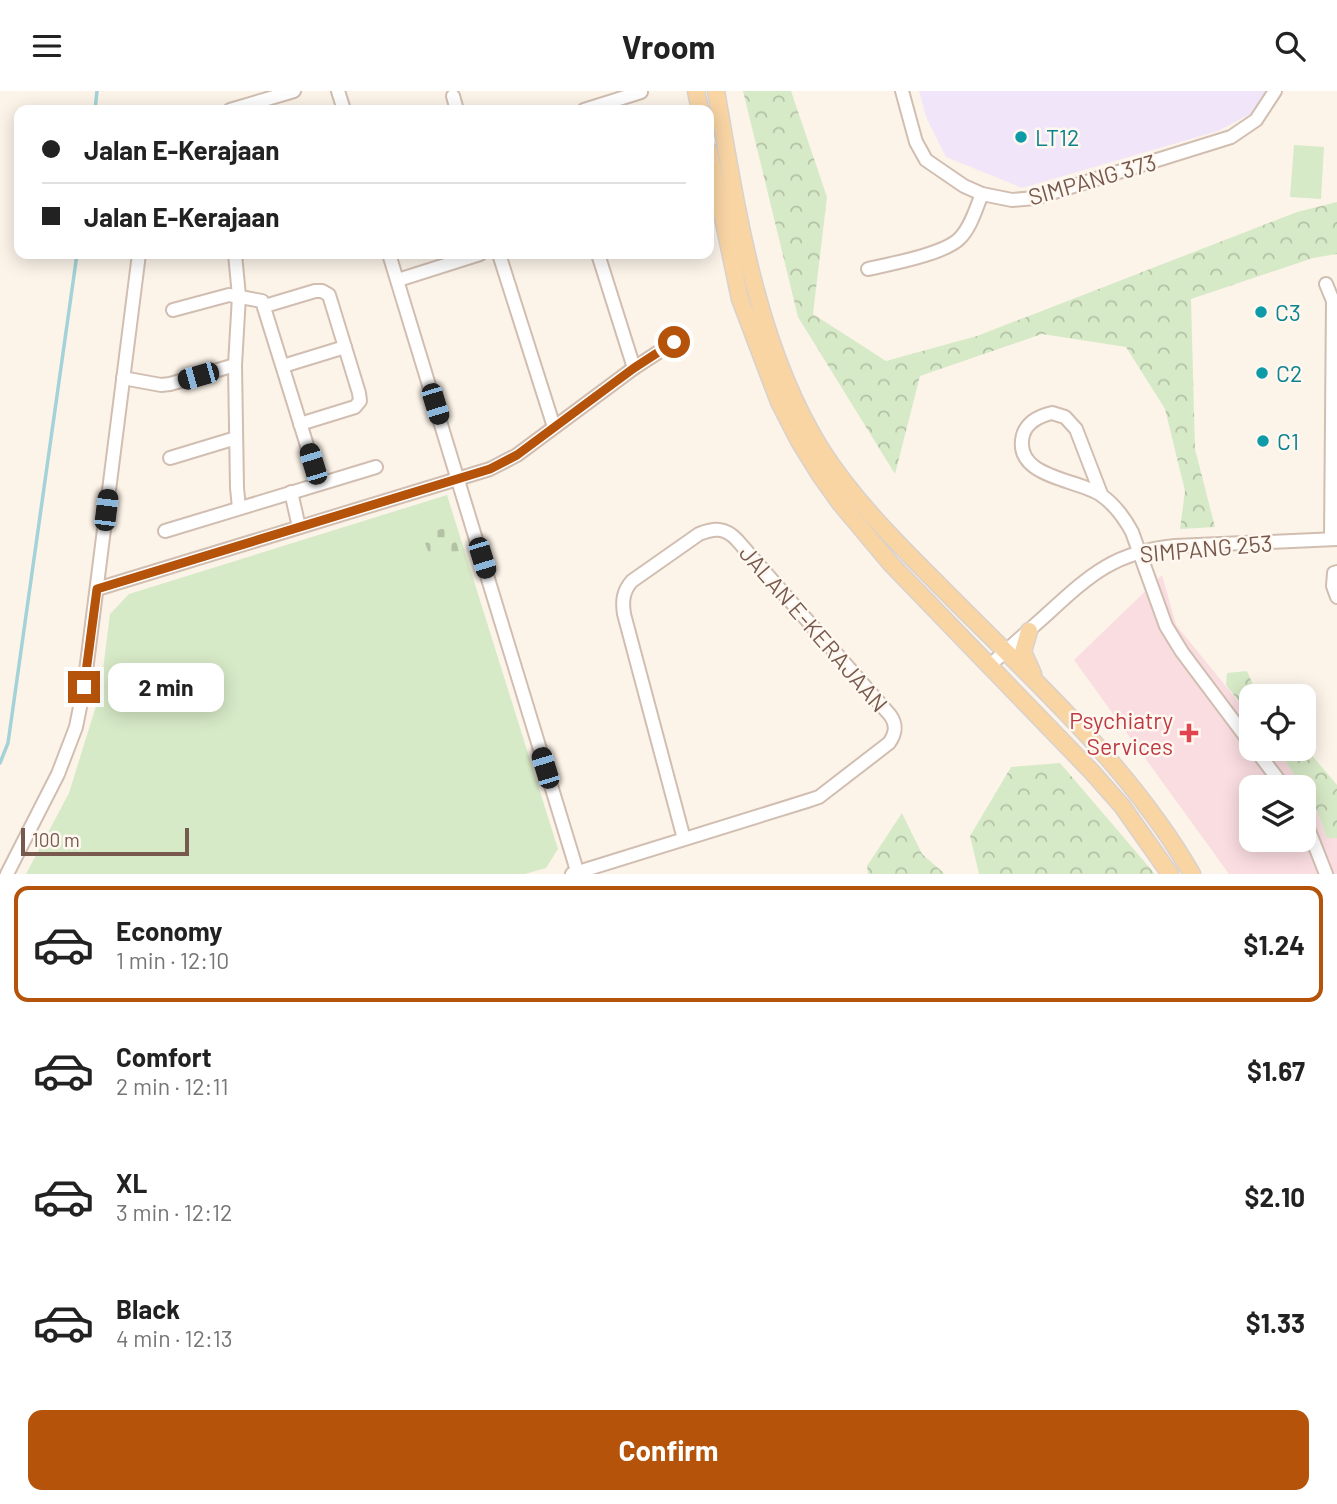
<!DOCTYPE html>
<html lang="en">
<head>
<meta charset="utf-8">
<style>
	body { margin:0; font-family:Barlow,sans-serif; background:#f6f6f6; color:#222; height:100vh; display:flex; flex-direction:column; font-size:26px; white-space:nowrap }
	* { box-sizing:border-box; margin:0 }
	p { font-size:23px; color:#767676 }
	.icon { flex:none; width:38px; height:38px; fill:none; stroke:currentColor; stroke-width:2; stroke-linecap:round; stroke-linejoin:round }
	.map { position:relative; height:783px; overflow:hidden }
	.sheet { display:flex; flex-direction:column; background:#fff; flex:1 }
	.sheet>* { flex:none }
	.top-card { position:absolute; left:14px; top:14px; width:700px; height:154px; border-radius:14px; box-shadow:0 4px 18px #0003; display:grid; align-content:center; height:154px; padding:0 28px; background:#fff }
	.controls { position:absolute; left:1239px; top:593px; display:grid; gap:14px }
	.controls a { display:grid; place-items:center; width:77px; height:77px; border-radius:14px; background:#fff; box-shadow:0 4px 18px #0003; font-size:35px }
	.scale { position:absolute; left:21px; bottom:18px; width:168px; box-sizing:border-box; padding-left:7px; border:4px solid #775a4d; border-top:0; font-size:19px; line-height:24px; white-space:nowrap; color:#775a4d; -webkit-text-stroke:5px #fff8f0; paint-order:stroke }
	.end { position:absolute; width:32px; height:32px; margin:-16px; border:9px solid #b45309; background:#fff; box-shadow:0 0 0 4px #fff }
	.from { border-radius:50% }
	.bubble { position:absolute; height:49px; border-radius:14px; background:#fff; box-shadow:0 4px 18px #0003; font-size:23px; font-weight:700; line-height:49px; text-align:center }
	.car { position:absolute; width:21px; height:42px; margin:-21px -10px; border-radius:9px; box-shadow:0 0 5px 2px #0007; background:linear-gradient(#222 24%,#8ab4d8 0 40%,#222 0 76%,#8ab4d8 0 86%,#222 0) }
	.top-card b { display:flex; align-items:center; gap:24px; height:66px; font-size:26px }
	.top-card b+b { border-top:2px solid #e0e0e0 }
	.top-card i { width:18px; height:18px; background:#222 }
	ul { padding:12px 0 0; list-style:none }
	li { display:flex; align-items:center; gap:21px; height:116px; margin:0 14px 10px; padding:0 14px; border:4px solid transparent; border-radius:14px }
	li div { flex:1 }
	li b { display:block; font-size:26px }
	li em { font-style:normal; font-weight:700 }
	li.selected { border-color:#b45309 }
	li>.icon { width:63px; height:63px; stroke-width:1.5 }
	.cta { display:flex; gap:14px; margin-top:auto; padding:14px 28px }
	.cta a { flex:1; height:80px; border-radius:14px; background:#b45309; color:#fff; font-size:28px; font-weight:700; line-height:80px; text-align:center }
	header { display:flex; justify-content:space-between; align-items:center; height:91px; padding:0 28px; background:#fff; font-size:32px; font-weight:700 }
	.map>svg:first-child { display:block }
	.education { fill:#f1e6f9 }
	.medical { fill:#fadde1 }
	.grass { fill:#d7eac7 }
	.forest { fill:url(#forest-crowns) }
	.cemetery { fill:url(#cemetery-stones) }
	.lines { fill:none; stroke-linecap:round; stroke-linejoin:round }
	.stream { stroke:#a4d2d8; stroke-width:3.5 }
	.minor-casing { stroke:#d1beb1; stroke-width:16 }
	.major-casing { stroke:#d9d1cd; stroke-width:19 }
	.minor { stroke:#fff; stroke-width:12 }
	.major { stroke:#f9d5a4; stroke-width:16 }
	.route { stroke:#b45309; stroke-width:9 }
	.culture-dot { fill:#0f9aa8; stroke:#fff8f0; stroke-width:2.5 }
	.health-dot { fill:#e0444e; stroke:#fff8f0; stroke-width:2.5 }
	.labels { text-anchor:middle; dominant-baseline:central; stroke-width:5; stroke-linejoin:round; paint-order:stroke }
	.culture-label { font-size:23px; fill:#0d838f; stroke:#fff8f0; text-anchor:start }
	.street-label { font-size:23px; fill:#775a4d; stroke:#fff8f0 }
	.health-label { font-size:23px; fill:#be3a42; stroke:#fff8f0; text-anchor:end }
</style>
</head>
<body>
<header><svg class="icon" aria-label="menu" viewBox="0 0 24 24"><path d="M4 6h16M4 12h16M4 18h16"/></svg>Vroom<svg class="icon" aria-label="search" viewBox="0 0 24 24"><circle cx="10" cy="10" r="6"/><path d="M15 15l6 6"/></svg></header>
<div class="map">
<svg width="1337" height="783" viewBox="0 0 1337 783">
	<defs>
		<pattern id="forest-crowns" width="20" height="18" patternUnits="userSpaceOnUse" patternTransform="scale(1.75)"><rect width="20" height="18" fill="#d7eac7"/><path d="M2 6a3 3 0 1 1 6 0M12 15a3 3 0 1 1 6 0" fill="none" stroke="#b3c1a4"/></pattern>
		<pattern id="cemetery-stones" width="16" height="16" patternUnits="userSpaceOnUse" patternTransform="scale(1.75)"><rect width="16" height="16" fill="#d7eac7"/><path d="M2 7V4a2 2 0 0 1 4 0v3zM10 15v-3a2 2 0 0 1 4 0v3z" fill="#b3c1a4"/></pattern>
	</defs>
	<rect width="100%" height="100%" fill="#fcf4e9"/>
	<path class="education" d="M919,0H1266L1256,20L1218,40L1022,97L946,66L926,26Z"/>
	<path class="medical" d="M1162,484L1176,534L1251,626V658H1277L1303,696H1251V749H1304V697L1315,715L1327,747H1337V783H1229L1074,569Z"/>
	<g class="grass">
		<path d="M1294,54L1324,56L1321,108L1290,106Z"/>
		<path d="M447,404L558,758L546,777L525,783H26L69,702L100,602L110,523L129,503Z"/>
	</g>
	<g class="forest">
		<path d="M743,0H791L827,106L813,223L886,270L977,245L1297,121L1337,111V163L1313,167L1191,208L1195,358L1215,436L1180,438L1185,400L1165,318L1126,256L1042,243L920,285L895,383L798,226Z"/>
		<path d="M1247,580L1258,605L1251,606V626L1226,594L1227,582Z"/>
		<path d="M1304,655L1337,694V747H1327L1315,715L1277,658H1304Z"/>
		<path d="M1060,672L1155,783H1156H979L970,745L1011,676Z"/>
		<path d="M902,722L922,763L945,783H868L867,775Z"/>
	</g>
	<path class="cemetery" d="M451,435L459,460L431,468L422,444Z"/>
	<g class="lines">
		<g class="stream">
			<path d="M95,19L97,0"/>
			<path d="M0,672L8,652L77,163"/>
		</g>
		<defs>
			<g id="minor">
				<path d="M338,0L344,19"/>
				<path d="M902,0L916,51L926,69L964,95L982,103L1012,109L1035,107L1231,46L1256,29L1275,0"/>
				<path d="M453,5L457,19"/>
				<path d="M230,19L294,0"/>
				<path d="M584,19L641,1"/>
				<path d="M235,163L239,205L235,274L237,397L239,417"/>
				<path d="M389,163L578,783"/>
				<path d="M499,163L554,336"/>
				<path d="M598,163L634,277"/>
				<path d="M868,178C890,173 945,163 960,147C971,136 976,117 982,103"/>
				<path d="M398,189L480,163"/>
				<path d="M1326,193L1333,210L1331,448"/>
				<path d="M265,215L315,200H322L329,204L359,302L360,310L355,316L300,333"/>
				<path d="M173,219L229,204L262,210L319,393"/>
				<path d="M283,275L345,256"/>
				<path d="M123,287L161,294L170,293L235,274"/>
				<path d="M170,367L236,347"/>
				<path d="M291,401L299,436"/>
				<path d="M1101,403L1076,338L1065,326L1052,322C1039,325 1027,331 1023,344C1012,387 1079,388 1101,404C1114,413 1125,428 1132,441L1166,535L1182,561L1251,653"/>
				<path d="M165,440L376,376"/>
				<path d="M1337,481L1334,482L1333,495L1337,506"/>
				<path d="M97,498L490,378L517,364L634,277L674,251"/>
				<path d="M989,575C1008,558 1027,541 1045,525C1089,485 1113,461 1175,455L1337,448"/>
				<path d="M1255,658L1284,696"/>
				<path d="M1304,727L1326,783"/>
				<path d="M7,783L58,683L76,636L84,596L139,163"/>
				<path d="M572,783L807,710L819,706L889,652C896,642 897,634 890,624L737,449C725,436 714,437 699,443L632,490C623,500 622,510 624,523L684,748"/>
			</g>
			<g id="major">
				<path d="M696,0L700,19"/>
				<path d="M716,0C737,119 756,254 821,358C852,407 894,449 935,490C1026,583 1126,669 1192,783"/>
				<path d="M709,60L740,208L779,311L799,350L820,384L840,412L891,473L1092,681L1122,715L1170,783"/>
				<path d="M1029,540L1023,561L1033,583"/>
			</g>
		</defs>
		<use href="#minor" class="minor-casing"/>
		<use href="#major" class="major-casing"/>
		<use href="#minor" class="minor"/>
		<use href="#major" class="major"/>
	</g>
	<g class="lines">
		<path class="route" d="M84,596L97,498L490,378L517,364L634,277L674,251"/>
	</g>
	<g class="culture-dot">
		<circle cx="1021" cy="46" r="7"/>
		<circle cx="1261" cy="221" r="7"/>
		<circle cx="1262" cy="282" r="7"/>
		<circle cx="1263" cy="350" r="7"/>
	</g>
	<path class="health-dot" d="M1185.5 631.5h7v7h7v7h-7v7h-7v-7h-7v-7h7z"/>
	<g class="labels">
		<g class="culture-label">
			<text x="1035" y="46">LT12</text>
			<text x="1275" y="221">C3</text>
			<text x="1276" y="282">C2</text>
			<text x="1277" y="350">C1</text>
		</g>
		<g class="street-label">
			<text transform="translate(1092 88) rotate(-16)">SIMPANG 373</text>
			<text transform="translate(1206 457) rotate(-5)">SIMPANG 253</text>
			<text transform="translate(814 537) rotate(49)">JALAN E-KERAJAAN</text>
		</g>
		<g class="health-label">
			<text x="1173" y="629">Psychiatry<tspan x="1173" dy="26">Services</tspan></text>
		</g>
	</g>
</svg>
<div class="controls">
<a><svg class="icon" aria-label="locate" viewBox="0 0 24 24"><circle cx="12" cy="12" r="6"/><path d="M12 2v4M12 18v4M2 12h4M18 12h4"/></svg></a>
<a><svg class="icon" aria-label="layers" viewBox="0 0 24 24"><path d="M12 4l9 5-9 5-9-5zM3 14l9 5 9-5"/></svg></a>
</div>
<div class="scale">100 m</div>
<i class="end from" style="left:674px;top:251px"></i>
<i class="end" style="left:84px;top:596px"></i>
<div class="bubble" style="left:108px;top:572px;width:116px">2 min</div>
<i class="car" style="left:198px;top:285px;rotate:254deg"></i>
<i class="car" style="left:435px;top:313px;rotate:163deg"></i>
<i class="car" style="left:313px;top:373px;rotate:343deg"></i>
<i class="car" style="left:106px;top:419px;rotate:7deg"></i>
<i class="car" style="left:482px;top:467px;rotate:163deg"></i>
<i class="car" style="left:545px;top:677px;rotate:343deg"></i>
<div class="top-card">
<b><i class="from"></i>Jalan E-Kerajaan</b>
<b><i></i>Jalan E-Kerajaan</b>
</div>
</div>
<section class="sheet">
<ul>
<li class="selected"><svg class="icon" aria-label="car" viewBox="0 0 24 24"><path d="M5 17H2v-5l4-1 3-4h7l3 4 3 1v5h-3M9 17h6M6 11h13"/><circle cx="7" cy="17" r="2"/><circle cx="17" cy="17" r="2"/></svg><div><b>Economy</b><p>1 min · 12:10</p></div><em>$1.24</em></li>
<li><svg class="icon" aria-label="car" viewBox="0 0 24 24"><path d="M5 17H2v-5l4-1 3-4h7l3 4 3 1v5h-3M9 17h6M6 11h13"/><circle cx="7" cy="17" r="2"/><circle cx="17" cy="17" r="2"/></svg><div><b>Comfort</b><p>2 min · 12:11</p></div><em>$1.67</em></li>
<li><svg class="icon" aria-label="car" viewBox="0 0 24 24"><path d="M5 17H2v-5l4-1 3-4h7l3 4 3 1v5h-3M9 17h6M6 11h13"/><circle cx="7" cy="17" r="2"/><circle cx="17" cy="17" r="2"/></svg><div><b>XL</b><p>3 min · 12:12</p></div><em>$2.10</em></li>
<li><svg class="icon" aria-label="car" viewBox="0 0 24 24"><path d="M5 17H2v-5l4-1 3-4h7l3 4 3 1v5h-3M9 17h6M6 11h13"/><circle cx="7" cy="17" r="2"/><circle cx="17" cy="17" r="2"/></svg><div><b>Black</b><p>4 min · 12:13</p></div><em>$1.33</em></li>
</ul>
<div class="cta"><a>Confirm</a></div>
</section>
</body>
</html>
